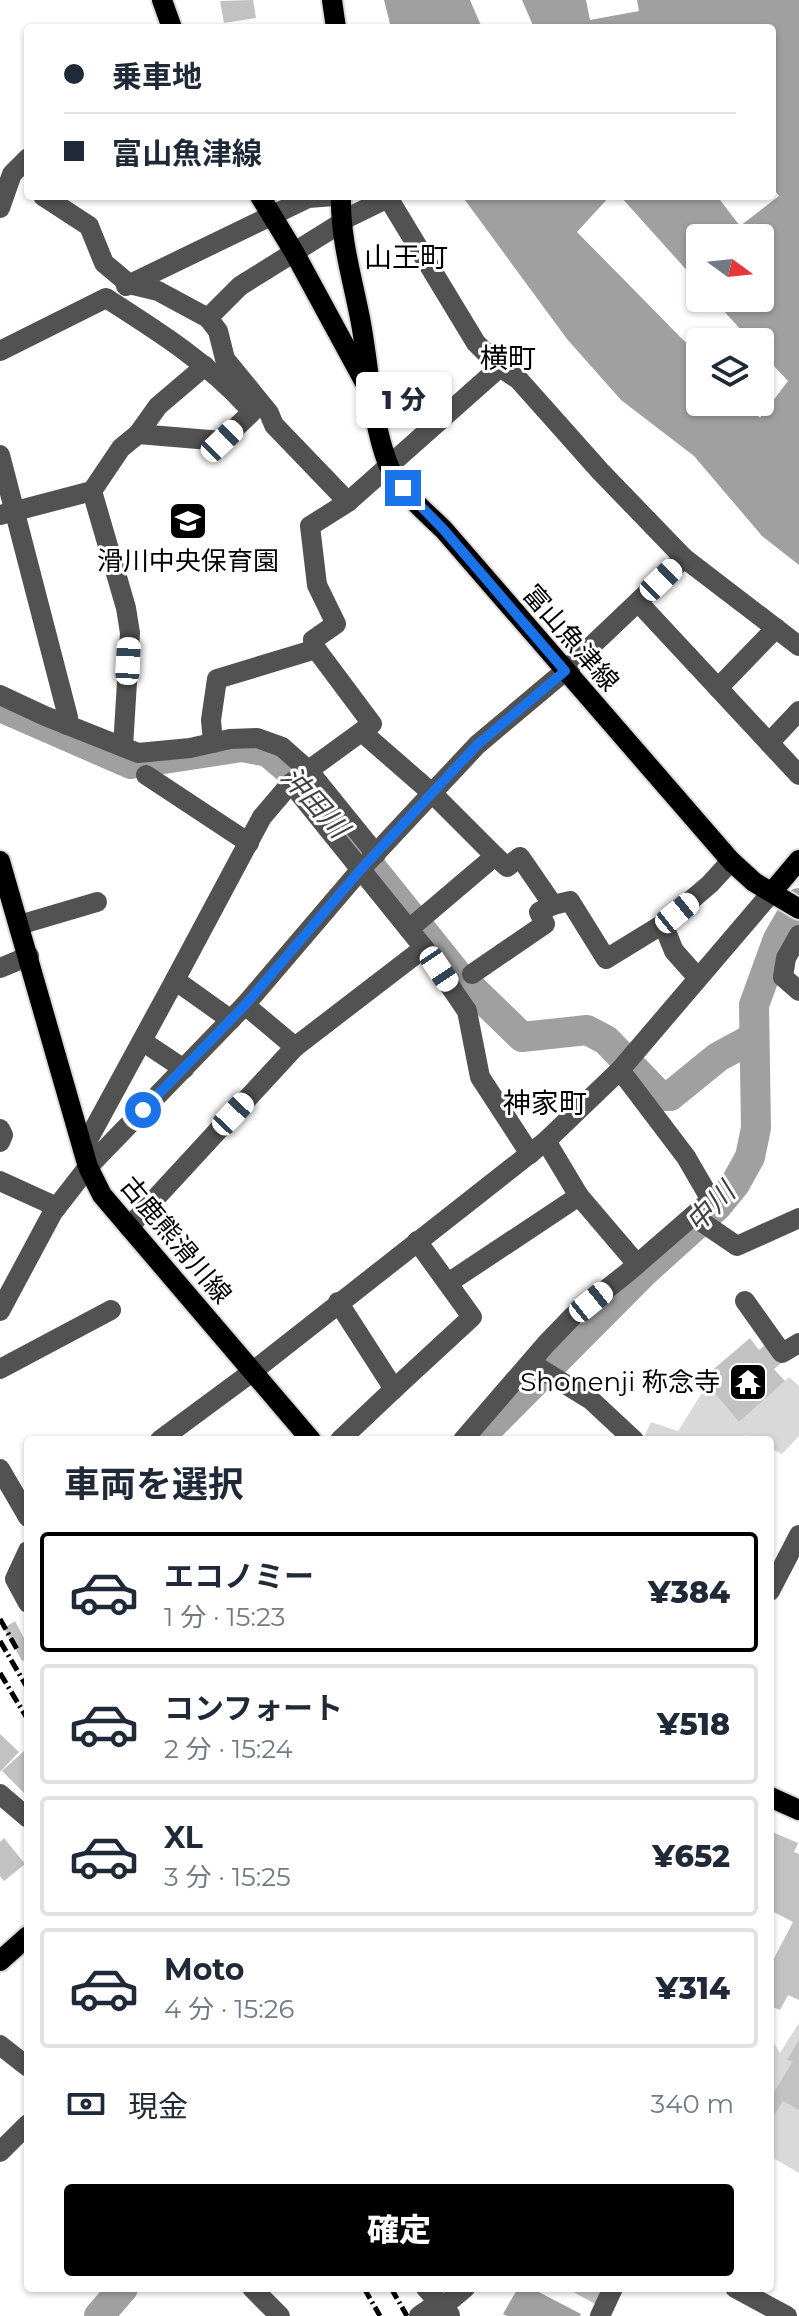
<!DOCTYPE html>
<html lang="ja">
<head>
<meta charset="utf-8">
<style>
	body { margin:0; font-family:Montserrat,"Noto Sans JP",sans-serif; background:#f2f2f3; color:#1f2937; height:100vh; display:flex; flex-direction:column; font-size:30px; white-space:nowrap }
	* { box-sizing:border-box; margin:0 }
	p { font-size:26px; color:#747a83 }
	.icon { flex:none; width:44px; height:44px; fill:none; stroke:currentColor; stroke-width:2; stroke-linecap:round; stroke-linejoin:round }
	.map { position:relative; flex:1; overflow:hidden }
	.side { position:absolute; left:24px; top:1436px; width:750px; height:856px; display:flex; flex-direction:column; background:#fff; border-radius:8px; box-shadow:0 2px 6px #0004 }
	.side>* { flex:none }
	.guide { position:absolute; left:24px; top:24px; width:752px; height:176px; border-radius:8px; box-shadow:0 2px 6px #0004; display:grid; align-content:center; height:176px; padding:0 40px; background:#fff }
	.needle { width:52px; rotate:105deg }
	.fabs { position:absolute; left:686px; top:224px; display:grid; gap:16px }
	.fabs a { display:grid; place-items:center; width:88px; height:88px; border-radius:8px; background:#fff; box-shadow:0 2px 6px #0004; font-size:40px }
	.end { position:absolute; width:36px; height:36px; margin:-18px; border:10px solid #1a73e8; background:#fff; box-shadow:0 0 0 4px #fff }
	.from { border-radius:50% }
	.bubble { position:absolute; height:56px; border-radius:8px; background:#fff; box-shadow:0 2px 6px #0004; font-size:26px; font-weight:800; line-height:56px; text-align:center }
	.car { position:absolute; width:24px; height:48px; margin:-24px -12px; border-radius:10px; box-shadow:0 0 6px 2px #0007; background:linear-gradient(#fff 24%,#345 0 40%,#fff 0 76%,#345 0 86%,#fff 0) }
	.guide b { display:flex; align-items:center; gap:28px; height:76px; font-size:30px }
	.guide b+b { border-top:2px solid #e0e1e3 }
	.guide i { width:20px; height:20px; background:#1f2937 }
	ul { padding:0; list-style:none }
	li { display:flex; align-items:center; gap:24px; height:120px; margin:0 16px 12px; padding:0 24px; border:4px solid #e0e1e3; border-radius:8px }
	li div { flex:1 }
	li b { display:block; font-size:30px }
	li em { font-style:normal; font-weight:800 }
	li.selected { border-color:#000 }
	li>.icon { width:72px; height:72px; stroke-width:1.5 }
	h2 { padding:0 40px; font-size:36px; line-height:96px }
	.pay { display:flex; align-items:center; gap:20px; height:88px; padding:0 40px; font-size:30px }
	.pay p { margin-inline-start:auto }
	.button { display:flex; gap:16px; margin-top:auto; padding:16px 40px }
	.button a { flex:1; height:92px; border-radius:8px; background:#000; color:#fff; font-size:32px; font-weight:800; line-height:92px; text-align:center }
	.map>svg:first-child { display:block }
	.green { fill:#d9d9d9 }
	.water { fill:#a0a0a0; fill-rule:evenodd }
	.pier { fill:#fff }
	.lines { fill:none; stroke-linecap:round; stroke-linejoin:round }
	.river { stroke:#a0a0a0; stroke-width:30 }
	.building { fill:#c2c2c2 }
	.major-casing { stroke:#dbdbdb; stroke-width:24 }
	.minor { stroke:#525252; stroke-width:20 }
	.major { stroke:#000; stroke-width:20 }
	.rail { stroke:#000; stroke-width:5; stroke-dasharray:12 4 2 4; stroke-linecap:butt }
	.route { stroke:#1a73e8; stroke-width:10 }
	.labels { text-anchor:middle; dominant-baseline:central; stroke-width:6; stroke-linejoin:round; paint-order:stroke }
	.poi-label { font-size:26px; fill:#000; stroke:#fff }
	.street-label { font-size:26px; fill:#000; stroke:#fff }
	.neighbourhood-label { font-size:28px; fill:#000; stroke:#fff }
	.water-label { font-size:28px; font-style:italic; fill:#414141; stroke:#fff }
</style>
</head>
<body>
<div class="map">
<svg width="799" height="2316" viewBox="0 0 799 2316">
	<rect width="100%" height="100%" fill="#fff"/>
	<g class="green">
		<path d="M789,1377L799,1386V1436L782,1454L770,1448V1440H754L745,1435L742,1440L643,1439L651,1422L678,1431L707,1385L739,1422Z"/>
		<path d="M799,2023V2173L770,2156V2036L780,2053Z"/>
	</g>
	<g class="water">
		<path d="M384,0H799V565L762,536L694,456L621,400L567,339L462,196H772V28H391ZM700,238H760V298H700ZM700,342H760V402H700Z"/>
		<path d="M518,2288H531L581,2314L580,2316H507L503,2314Z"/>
	</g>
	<g class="pier">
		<path d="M470,0H522L534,28H482Z"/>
		<path d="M586,0H637L639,11L590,20Z"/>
		<path d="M772,187L779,196L740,226L717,196H772Z"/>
		<path d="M610,196H620L700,285V298H712L752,342H700V357L577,232Z"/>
		<path d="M760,351L788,381L760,418L744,402H760Z"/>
	</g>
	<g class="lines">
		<g class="river">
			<path d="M0,707L131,764L242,747L268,752L302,781L456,973L522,1037L587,1030L606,1040L660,1096H670L718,1057L753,1038"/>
			<path d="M477,1440L645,1271L717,1206L735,1184L750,1157L756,1128L754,1005L778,939L799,903"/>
			<path d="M99,2316L123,2288"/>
		</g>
	</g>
	<g class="building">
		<path d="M253,0L256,18L224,23L220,1Z"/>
		<path d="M750,1338L759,1350L765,1345L781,1363L774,1369L785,1381L739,1422L702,1379Z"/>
		<path d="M15,1621L28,1646V1658L22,1661L4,1628Z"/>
		<path d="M0,1734L19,1752L0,1772Z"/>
		<path d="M24,1751L28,1756V1791L25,1794L2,1771Z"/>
		<path d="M770,1831L798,1843L794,1852L799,1854V2000L788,1995L780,2010L770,2006V1966L793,1922L770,1910Z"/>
		<path d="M4,1838L25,1864L4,1881L0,1876V1842Z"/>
		<path d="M799,2040V2110L783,2101L770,2122V2099L793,2061L787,2060Z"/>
		<path d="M566,2288H595L601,2291L595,2304Z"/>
	</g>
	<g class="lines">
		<defs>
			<g id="major">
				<path d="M162,0L172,28"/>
				<path d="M332,0L336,28"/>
				<path d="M260,196L294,252L364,381"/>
				<path d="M341,196C340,238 352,277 360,318C369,364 371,420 388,464C398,490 425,511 444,530L731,861L754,882L799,909"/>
				<path d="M0,861L88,1167L102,1195L311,1440"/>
				<path d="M772,892L799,860"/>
				<path d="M770,1797L799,1810"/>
				<path d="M0,1961L28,1936"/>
			</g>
		</defs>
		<use href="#major" class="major-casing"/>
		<g class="minor">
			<path d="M43,196L89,226L104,263L129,284L158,291L208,318L218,331L225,359L269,413L274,425L348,502"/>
			<path d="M387,196L476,343L500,367L519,380L600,471L684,558L799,646"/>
			<path d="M0,208L12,174L28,158"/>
			<path d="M341,221L388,198"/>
			<path d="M126,286L308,198L334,196"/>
			<path d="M208,318L240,286L341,223"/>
			<path d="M0,351L106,298C156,330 207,362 247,406"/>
			<path d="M138,434L222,441L252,412"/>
			<path d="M0,455L68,717L67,725"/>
			<path d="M92,491L126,608L130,633L123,747"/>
			<path d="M0,515L92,491L121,448L138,434L158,406L205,366"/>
			<path d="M638,602L799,775"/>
			<path d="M718,688L776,628"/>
			<path d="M0,695L45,716L138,753L190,748L230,739L257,738L282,747L308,770L376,854"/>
			<path d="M363,733L433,794L495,856L409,929"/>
			<path d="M213,743L211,720L217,679L316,649L313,640L336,624L317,585L310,526L348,502L500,367"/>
			<path d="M769,743L799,711"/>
			<path d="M146,775L249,843"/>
			<path d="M291,783L424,948L467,1011L480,1077L530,1154"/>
			<path d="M495,856L507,867L520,857L553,905L570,901L606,959L663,924L674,951L698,978"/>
			<path d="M663,924L710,884L731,861"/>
			<path d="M19,925L97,902"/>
			<path d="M799,935L786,958L783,977L799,991"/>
			<path d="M0,968L29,956"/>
			<path d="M472,974L545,924L539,912L553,905"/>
			<path d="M245,1005L295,1047"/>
			<path d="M231,1020L175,980L262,817L291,783L372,724L316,649"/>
			<path d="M142,1041L184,1069"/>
			<path d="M0,1129L3,1135L0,1142"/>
			<path d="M83,1149L175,980"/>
			<path d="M0,1181L57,1207"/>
			<path d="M579,1196L637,1264"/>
			<path d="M693,1216L737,1246L799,1218"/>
			<path d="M129,1227L295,1047L424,948"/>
			<path d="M448,1283L579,1196L546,1141"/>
			<path d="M745,1301L782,1353L799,1343"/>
			<path d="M338,1302L394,1389L472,1317L417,1241"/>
			<path d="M0,1311L53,1212L88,1167L245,1005L362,868L477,745L565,671L684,558"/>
			<path d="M531,1363L591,1400L634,1440"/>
			<path d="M0,1369L111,1310"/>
			<path d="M160,1440L252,1372L546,1141L620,1070L772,892"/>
			<path d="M340,1440L394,1389"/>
			<path d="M463,1440L546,1344L573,1316L627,1273L711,1200L686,1157L620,1070"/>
			<path d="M0,1469L28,1517"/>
			<path d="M28,1551L15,1579L28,1603"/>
			<path d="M770,1591L799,1535"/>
			<path d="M0,1794L28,1818"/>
			<path d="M0,2045L28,2067"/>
			<path d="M0,2152L28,2124"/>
			<path d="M252,2288L280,2316"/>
			<path d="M426,2288L450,2315"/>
			<path d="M735,2288L787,2316"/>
			<path d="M419,2316L429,2309L441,2308L465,2288"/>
			<path d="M600,2316L613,2288"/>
		</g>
		<use href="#major" class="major"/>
		<g class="rail">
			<path d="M0,1619L18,1651"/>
			<path d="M0,1641L28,1689"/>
			<path d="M0,1673L28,1720"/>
			<path d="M364,2288L380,2316"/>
			<path d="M391,2288L407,2316"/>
		</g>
	</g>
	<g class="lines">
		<path class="route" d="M143,1110L245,1005L362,868L477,745L565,671L444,530L403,488"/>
	</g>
	<defs>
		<symbol id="school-square" viewBox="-11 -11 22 22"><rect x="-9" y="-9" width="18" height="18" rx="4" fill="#000" stroke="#fff"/><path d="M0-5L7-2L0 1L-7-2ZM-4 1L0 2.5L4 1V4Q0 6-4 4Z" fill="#fff"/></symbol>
		<symbol id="temple-square" viewBox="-11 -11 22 22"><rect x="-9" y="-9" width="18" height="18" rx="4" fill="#000" stroke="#fff"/><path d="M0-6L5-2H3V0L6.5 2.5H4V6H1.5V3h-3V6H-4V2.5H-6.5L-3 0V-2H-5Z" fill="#fff"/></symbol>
	</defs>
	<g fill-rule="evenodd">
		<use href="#school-square" x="166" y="499" width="44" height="44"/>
		<use href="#temple-square" x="726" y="1360" width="44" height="44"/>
	</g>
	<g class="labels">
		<g class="poi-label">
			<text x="188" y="561">滑川中央保育園</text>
			<text x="720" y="1382" text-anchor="end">Shonenji 称念寺</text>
		</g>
		<g class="street-label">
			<text transform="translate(571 638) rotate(49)">富山魚津線</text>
			<text transform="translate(176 1240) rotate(50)">古鹿熊滑川線</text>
		</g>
		<g class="neighbourhood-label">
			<text x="406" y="257">山王町</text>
			<text x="508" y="358">横町</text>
			<text x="545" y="1103">神家町</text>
		</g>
		<g class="water-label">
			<text transform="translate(315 802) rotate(48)">沖田川</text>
			<text transform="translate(710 1207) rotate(-46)">中川</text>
		</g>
	</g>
</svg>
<div class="fabs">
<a><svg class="needle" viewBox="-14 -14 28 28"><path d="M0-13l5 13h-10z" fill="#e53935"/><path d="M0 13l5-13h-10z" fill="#747a83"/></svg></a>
<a><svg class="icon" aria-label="layers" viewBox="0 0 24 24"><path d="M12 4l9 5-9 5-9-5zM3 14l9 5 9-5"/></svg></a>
</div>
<i class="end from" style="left:143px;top:1110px"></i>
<i class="end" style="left:403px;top:488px"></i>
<div class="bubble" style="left:356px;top:372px;width:96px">1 分</div>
<i class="car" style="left:222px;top:441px;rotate:46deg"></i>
<i class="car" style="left:661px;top:580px;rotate:46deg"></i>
<i class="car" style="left:128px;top:661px;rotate:3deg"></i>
<i class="car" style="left:677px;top:913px;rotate:51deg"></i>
<i class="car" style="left:439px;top:969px;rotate:146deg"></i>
<i class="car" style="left:233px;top:1114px;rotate:43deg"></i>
<i class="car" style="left:591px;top:1302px;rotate:51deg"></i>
<div class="guide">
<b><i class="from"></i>乗車地</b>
<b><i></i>富山魚津線</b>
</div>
<section class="side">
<h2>車両を選択</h2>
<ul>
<li class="selected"><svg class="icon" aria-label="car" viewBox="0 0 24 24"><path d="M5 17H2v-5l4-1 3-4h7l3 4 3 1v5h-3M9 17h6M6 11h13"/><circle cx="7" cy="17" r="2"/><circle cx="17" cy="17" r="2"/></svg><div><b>エコノミー</b><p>1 分 · 15:23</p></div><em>¥384</em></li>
<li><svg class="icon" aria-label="car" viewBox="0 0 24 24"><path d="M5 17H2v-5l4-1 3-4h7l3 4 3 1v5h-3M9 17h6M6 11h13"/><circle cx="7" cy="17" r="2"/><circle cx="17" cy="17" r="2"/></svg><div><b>コンフォート</b><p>2 分 · 15:24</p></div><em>¥518</em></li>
<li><svg class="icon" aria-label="car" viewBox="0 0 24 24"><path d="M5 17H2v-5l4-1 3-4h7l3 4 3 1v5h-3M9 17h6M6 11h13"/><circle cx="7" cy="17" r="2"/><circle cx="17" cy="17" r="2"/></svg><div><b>XL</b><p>3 分 · 15:25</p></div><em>¥652</em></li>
<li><svg class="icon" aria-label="car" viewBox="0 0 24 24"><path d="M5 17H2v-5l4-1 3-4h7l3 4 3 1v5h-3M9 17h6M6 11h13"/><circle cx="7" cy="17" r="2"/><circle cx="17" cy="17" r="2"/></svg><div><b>Moto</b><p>4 分 · 15:26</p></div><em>¥314</em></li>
</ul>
<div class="pay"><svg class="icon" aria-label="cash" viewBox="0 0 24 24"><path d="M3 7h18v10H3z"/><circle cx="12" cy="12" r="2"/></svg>現金<p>340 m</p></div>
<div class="button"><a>確定</a></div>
</section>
</div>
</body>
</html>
